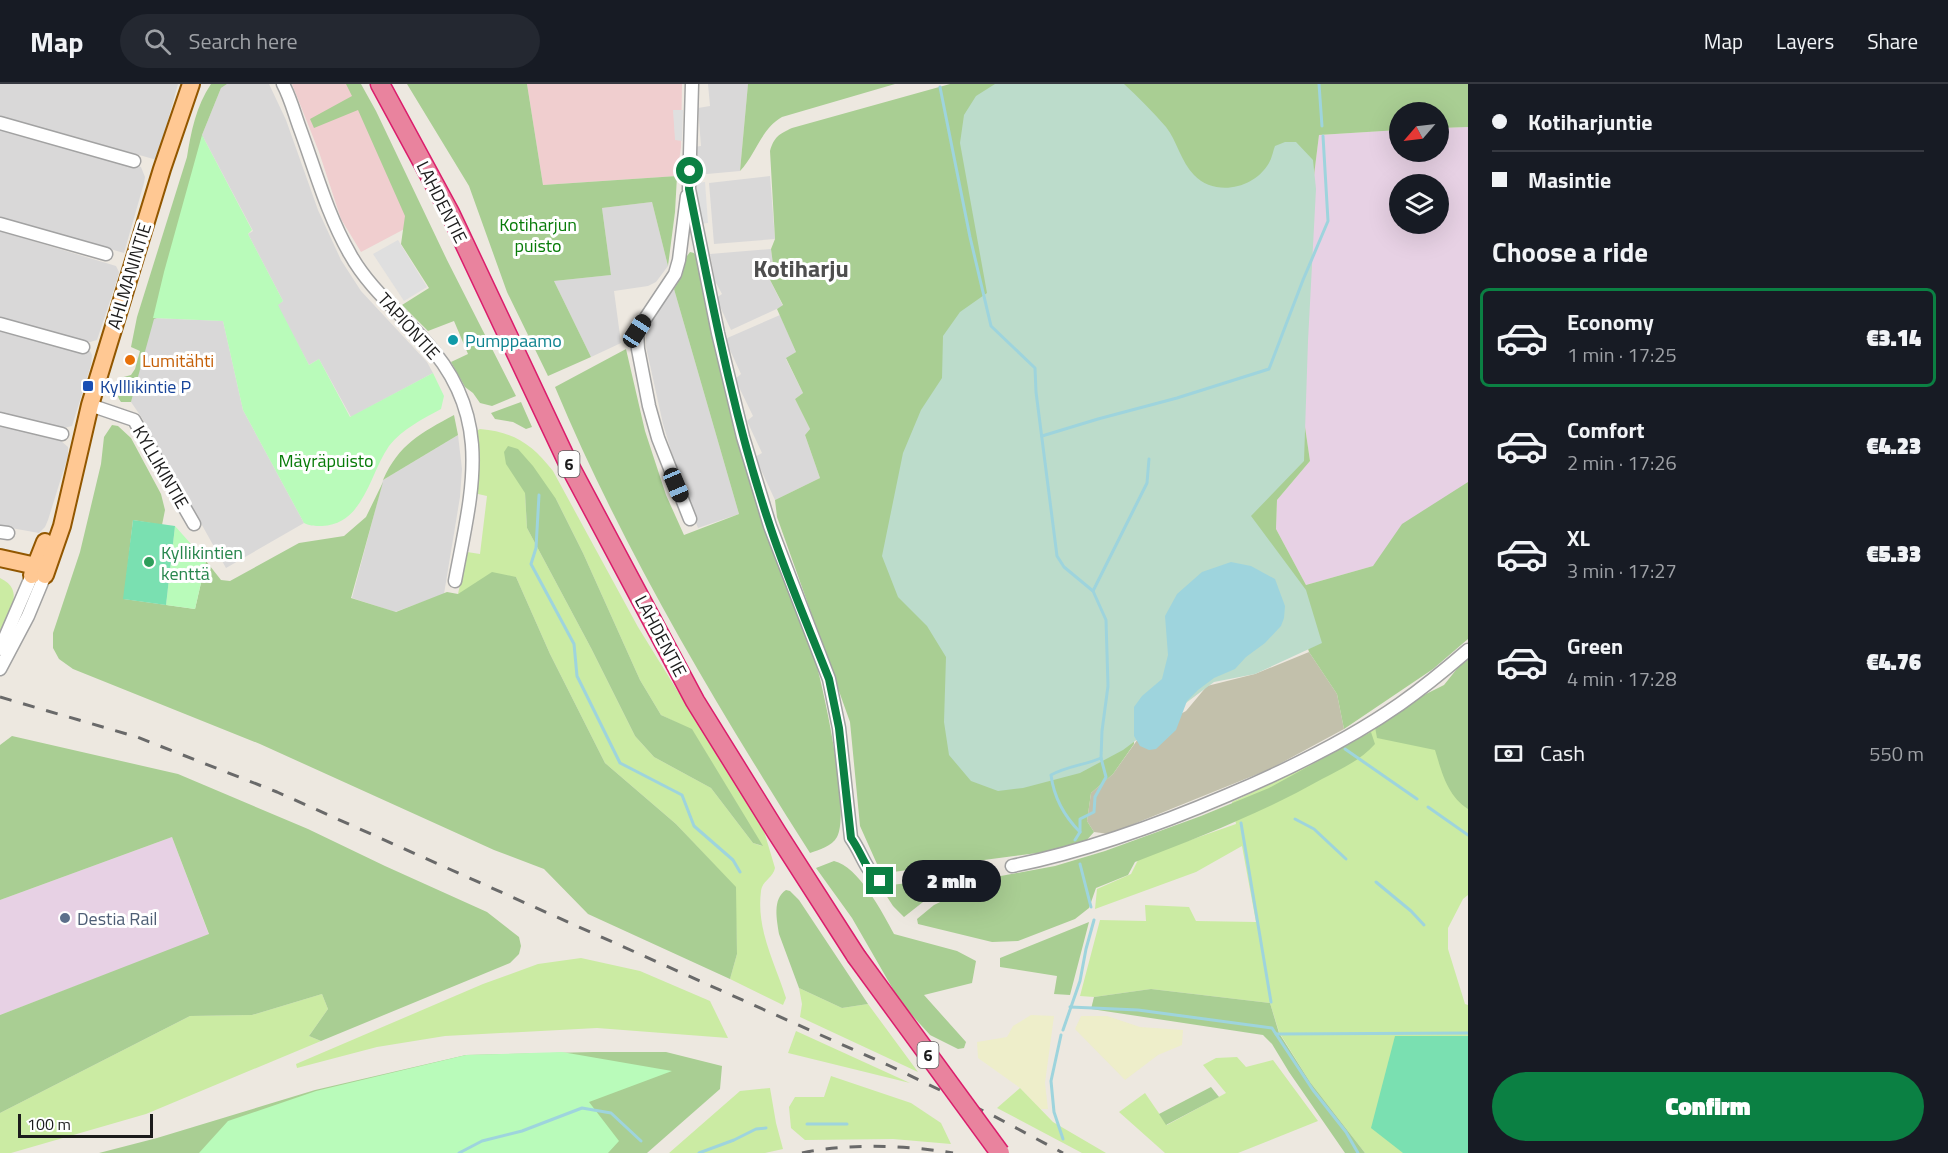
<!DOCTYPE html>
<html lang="en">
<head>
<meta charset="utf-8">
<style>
	body { margin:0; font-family:"Titillium Web",sans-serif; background:#242831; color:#f1f3f6; height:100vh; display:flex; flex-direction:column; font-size:22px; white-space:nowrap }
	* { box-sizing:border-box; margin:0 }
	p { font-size:20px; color:#9ea1a6 }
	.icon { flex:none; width:33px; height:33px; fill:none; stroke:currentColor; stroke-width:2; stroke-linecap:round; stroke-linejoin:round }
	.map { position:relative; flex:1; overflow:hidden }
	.details { display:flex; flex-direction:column; background:#171b24; width:480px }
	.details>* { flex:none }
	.hud { display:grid; align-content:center; height:132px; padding:0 24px; background:#171b24 }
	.needle { width:39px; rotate:242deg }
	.fabs { position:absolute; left:1389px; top:18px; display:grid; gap:12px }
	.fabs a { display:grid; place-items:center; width:60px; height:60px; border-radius:50%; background:#171b24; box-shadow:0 6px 24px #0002; font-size:30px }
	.scale { position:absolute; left:18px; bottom:15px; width:135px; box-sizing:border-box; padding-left:6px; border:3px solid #1b1b1b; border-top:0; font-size:16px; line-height:21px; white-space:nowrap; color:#1b1b1b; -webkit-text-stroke:4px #fff; paint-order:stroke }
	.end { position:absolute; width:27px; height:27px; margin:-14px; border:8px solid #0b8043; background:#fff; box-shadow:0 0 0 3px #fff }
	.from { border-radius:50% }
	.bubble { position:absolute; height:42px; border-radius:21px; background:#171b24; box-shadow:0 6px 24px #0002; font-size:20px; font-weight:800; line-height:42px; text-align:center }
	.car { position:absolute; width:18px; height:36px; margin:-18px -9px; border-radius:8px; box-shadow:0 0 4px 2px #0007; background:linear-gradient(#222 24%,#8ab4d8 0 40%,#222 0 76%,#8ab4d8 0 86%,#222 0) }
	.hud b { display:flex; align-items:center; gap:21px; height:57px; font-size:22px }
	.hud b+b { border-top:2px solid #363941 }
	.hud i { width:15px; height:15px; background:#f1f3f6 }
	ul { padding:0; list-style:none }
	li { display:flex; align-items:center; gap:18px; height:99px; margin:0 12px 9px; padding:0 12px; border:3px solid transparent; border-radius:9px }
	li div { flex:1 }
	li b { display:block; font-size:22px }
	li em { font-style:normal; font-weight:800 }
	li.on { border-color:#0b8043 }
	li>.icon { width:54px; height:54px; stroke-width:1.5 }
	h2 { padding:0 24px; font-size:27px; line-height:72px }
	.pay { display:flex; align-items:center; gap:15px; height:66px; padding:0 24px; font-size:22px }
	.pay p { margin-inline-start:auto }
	.action { display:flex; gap:12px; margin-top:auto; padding:12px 24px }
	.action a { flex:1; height:69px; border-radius:36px; background:#0b8043; color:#fff; font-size:24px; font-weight:800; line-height:69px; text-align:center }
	header { display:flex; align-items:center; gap:36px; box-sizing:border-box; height:84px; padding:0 30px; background:#171b24; border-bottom:2px solid #363941 }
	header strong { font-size:28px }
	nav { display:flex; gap:33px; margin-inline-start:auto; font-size:21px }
	.search { width:420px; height:54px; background:#242831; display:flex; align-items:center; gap:15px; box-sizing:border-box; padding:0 21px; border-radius:33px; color:#9ea1a6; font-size:22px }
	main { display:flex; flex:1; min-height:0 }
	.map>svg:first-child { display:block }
	.residential { fill:#d9d8d8 }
	.commercial { fill:#f0cecf }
	.industrial { fill:#e7d1e4; fill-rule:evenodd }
	.construction { fill:#c2c0ab }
	.farmland { fill:#eeeeca }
	.grass { fill:#cbeba3; fill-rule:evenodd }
	.forest { fill:#a9ce93 }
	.wetland { fill:#bcdccb }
	.park { fill:#b9fbba }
	.pitch { fill:#7ae0b1 }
	.parking { fill:#dfdfdf }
	.water { fill:#9ed4dd }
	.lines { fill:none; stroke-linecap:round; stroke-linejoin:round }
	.stream { stroke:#9ed4dd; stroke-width:3 }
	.minor-casing { stroke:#a2a2a2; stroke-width:15 }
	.major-casing { stroke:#925700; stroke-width:20 }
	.highway-casing { stroke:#db1d6c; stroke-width:21 }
	.minor { stroke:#fff; stroke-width:12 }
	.major { stroke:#ffc893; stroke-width:16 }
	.highway { stroke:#e9839e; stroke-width:18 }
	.rail { stroke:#696969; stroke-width:3; stroke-dasharray:12 12; stroke-linecap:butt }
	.highway-bridge-casing { stroke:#db1d6c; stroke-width:21; stroke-linecap:butt }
	.highway-bridge { stroke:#e9839e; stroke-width:18 }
	.route { stroke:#0b8043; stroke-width:8 }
	.culture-dot { fill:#0f9aa8; stroke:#fff; stroke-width:2 }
	.food-dot { fill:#e8710a; stroke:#fff; stroke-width:2 }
	.transit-dot { fill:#1a4fb4; stroke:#fff; stroke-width:2 }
	.leisure-dot { fill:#2e9e5b; stroke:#fff; stroke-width:2 }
	.service-dot { fill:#5c6f8a; stroke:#fff; stroke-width:2 }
	.labels { text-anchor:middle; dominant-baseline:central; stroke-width:6; stroke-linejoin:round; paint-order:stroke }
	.shield { fill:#fff; stroke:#5f5f5f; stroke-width:1.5 }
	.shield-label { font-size:16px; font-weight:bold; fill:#1b1b1b }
	.street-label { font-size:18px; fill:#1b1b1b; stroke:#fff }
	.park-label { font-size:18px; fill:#077b08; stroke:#fff }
	.culture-label { font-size:18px; fill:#0d838f; stroke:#fff; text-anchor:start }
	.food-label { font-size:18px; fill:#c56008; stroke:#fff; text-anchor:start }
	.transit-label { font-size:18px; fill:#164399; stroke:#fff; text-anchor:start }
	.leisure-label { font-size:18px; fill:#27864d; stroke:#fff; text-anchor:start }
	.service-label { font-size:18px; fill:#4e5e75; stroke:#fff; text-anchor:start }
	.district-label { font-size:24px; font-weight:bold; fill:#4e4e4e; stroke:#fff }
</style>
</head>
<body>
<header>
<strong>Map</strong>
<div class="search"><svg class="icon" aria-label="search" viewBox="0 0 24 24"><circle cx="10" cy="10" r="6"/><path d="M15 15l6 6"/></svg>Search here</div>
<nav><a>Map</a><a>Layers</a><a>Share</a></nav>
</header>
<main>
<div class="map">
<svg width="1468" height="1069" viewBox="0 0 1468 1069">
	<rect width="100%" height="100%" fill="#ede8e0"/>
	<g class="residential">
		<path d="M0,0H178L157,76L0,32Z"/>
		<path d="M227,0H269L286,36L318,126L341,176L361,207L427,278L433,289L351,333L319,275L309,281L277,221L283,217L248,150L253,147L202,51L221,4Z"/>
		<path d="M708,0H748L740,87L696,91L694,63L701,62L698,24L710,22Z"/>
		<path d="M0,45L141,83L145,93L144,99L124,169L0,133Z"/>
		<path d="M770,92L775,155L714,160L709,99Z"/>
		<path d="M652,118L668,182L656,198L648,202L614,207L621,259L591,273L554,197L611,191L602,124Z"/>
		<path d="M0,147L116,182L119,188L118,193L97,256L90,258H83L0,235Z"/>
		<path d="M771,165L774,188L768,192L783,222L731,246L716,214L722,210L715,197L710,170Z"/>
		<path d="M674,205L739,430L698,444L683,406L663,340L646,263V247L649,237Z"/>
		<path d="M780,231L796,268L786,275L803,309L795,315L810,345L805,351L820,394L775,416L755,373L762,369L747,337L753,332L735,295L741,290L725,255Z"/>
		<path d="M153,234L223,237L243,326L304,439L226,484L142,334L131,318Z"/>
		<path d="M0,245L90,267L92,271L91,281L72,342L64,344L0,328Z"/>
		<path d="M0,342L61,357L68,363V372L48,436L45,443L39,449L0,442Z"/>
		<path d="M458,351L462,385L460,413L444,510L395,528L352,514L383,396Z"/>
	</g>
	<g class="commercial">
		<path d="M292,0H349L412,141L361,168L341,135L319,68Z"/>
		<path d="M527,0H682L681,63L677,92L543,101Z"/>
	</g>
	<g class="industrial">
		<path d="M1468,43V422L1373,482L1306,501L1276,445L1277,416L1310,377L1293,261L1319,51L1399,46L1400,68H1438L1439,44ZM1400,100H1438V140H1400Z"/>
		<path d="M172,753L209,851L0,931V816Z"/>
	</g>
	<path class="construction" d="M1309,568L1337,610L1344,645L1270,685L1109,750L1094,748L1087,737L1091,709L1113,690L1140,652L1186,627L1207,602L1255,590Z"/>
	<g class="farmland">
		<path d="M1031,931L1054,932L1045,999L1048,1025H1040L1020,1004L978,974L977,958L1007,953L1013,942Z"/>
		<path d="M1081,932H1107L1140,943L1183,946L1182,961L1158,971L1125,996L1075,945Z"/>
	</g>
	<g class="grass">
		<path d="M480,345C514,348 532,360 553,387L638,543L764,747L775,784C773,794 762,797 761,807C756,846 775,879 786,914L783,921L730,895L737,870L735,803L676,740L605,679L550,570L516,493L458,510L467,468L480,470L487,412L478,410V376L474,348ZM525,409L556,415L583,469L640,596L661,631L692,646L762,762L753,759L711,704L654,673L635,652L591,564L527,444Z"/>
		<path d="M0,494C26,506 9,529 0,547Z"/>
		<path d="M1377,642L1448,657L1468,697V811L1463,815L1448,844V865L1465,920L1468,921V1069H1365L1310,998L1279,948L1270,919L1151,905L1094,913L1080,912L1100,836L1146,837L1145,821L1189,823L1196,837L1256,838L1242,762L1196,788L1095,825L1097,805L1131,790L1139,774L1236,740L1232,718L1266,702Z"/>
		<path d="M581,874L640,887L710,917L728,954L597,944L445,952L377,963L297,984L296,980L483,900L538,880Z"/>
		<path d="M799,904L842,924L868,920L918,988L800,933L802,920Z"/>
		<path d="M322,910L328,925L309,952L321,957L146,1030L11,1069H0V1029L190,932L252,931Z"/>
		<path d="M796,947L910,999L788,969Z"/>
		<path d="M1237,973L1246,983L1273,976L1318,1037L1238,1069H1165L1119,1028L1145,1009L1167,1041L1226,1009L1203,981L1216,974Z"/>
		<path d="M831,992L911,1019L941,1039L951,1060L893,1055L805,1056L791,1044L789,1023L795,1013H824Z"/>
		<path d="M770,1004L776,1039L783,1065L765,1069H669L740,1007Z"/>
		<path d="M1020,1004L1053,1038L1106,1069H1082L997,1024Z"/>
	</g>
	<g class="forest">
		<path d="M211,0H227L221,4L202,51L214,84L165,231L154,235L131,318H121C115,310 117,304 120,294L131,291L135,285L140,267L131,263L137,233L187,73C191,48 196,22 211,0Z"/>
		<path d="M346,0H361L376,27L447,176L516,312L492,322L480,319L473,309L465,303L451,278L468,270L454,237L428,247L402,221L429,204L401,160L405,132L358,26L314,44L310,35L352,12Z"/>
		<path d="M407,0H527L543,101L677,92L675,128L668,182L652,118L602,124L611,191L554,197L591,273L548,292L507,208L469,102Z"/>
		<path d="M748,0H895L782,33C761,45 756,70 740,87Z"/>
		<path d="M950,0H1468V43L1439,44L1438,28H1400L1399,46L1319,51L1293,261L1310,377L1277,416L1276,445L1306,501L1373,482L1402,440L1468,398V555L1433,585L1344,645L1337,610L1309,568L1299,534L1134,622V660L1113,690L1091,709L1087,737L1094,748L1085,758L1053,767L893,788L884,786L877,780L860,742L850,638L777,433L775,416L820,394L805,351L810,345L795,315L803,309L786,274L796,268L777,225L783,221L768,192L774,188L771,165L775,155L770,67C774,53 779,50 792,44Z"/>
		<path d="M690,168L694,169L696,172C709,238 723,303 743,367C755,408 766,449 781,489C790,514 803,539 812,565C822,595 851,728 837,753C832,762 819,766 810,769C716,621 623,466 555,303L626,265L645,347L666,411L684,451L739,430L674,205L682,192L684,176Z"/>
		<path d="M521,318L532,343L526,345L513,338L495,335L491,329Z"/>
		<path d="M454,331L458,351L383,396C399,360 421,349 454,331Z"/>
		<path d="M112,341L118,342L131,354L161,410L165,426L162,441L133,436L124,515L195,525L206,477L221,496L230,497L299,459L344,452L366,433L383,398L351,514L396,528L447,508L458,510L492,488L516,493L550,570L605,679L676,740L736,803L737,870L730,895L588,830L544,785L494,766L260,660L73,585L59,575L53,564V549L80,468L101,380L104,353Z"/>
		<path d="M508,362L518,365L533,382L556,415L583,469L640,596L661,631L692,645L763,762L753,759L711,704L654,673L635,652L591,564L527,444L525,409L506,380L504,368Z"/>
		<path d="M1468,574V725C1447,711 1442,689 1435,666L1377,654L1375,643L1418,614L1444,601L1460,581Z"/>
		<path d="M1371,648L1375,660C1361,676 1341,685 1322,695C1262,729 1199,753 1135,778L1128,791L1096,804L1089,824L1075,835L1018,857L992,858L918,840L917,835L934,821L990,794L1055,782L1105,767L1201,732L1269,704Z"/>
		<path d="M12,652L178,690L308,745L385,782L487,828L519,853L521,862L519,870L510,879L321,957L309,952L328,925L322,910L252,931L190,932L0,1029V931L209,850L172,753L0,816V661Z"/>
		<path d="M834,777C858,782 883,829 894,850L957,867L976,877L972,899L924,911L966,958L964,964L958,965L930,951L901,919L852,834L816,784Z"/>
		<path d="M967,792L961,799L923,818L904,833L893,822L882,805L891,801Z"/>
		<path d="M786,806L790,807L799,816L868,920L842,924L799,904L779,850C777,836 772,815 786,806Z"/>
		<path d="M1089,838L1070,911L1054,910L1057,892L1000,883V874Z"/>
		<path d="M1151,905L1270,919L1279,949L1310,998L1365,1069H1345L1289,988L1272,960L1263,951L1091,925L1094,913Z"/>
		<path d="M593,968H666L722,982L720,1005L647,1069H99L157,1054L315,1006L466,971Z"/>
		<path d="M1211,1003L1219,1013L1166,1041L1159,1030Z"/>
	</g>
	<path class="wetland" d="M995,0H1124C1138,13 1153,28 1166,43C1177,57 1181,78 1194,91C1215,113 1254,105 1269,79C1272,74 1273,67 1275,62L1285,58H1296L1313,76L1316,105L1308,257L1304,377L1251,432L1306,506L1322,559L1255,590L1214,598L1123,666L1080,689L1023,704L998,707L971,697L949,671L944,638L946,573L927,542L898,513L882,472L903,369L921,326L942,294L943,252L960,228L987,209L960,59L964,31L976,12Z"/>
	<g class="park">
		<path d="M202,51L252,146L248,150L283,217L278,221L309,281L319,275L350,333L433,289L444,312L441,325C423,335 402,345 389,362C369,391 364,440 322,442C315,442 310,442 304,439L243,326L223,237L153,234L164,188Z"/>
		<path d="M175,442L206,477L195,525L166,521Z"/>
		<path d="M562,968L672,987L589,1018L619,1057L608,1069H199L228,1037L316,1007L466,971Z"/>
	</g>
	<g class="pitch">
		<path d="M133,436L175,442L166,521L123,515Z"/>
		<path d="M1395,952H1468V1069H1403L1371,1044Z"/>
	</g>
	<g class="parking">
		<path d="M673,26H683L682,57L675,56Z"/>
		<path d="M705,98L708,139L699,140L696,99Z"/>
		<path d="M398,156L427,203L404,217L373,170Z"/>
	</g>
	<path class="water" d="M1231,478L1251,482L1275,495L1285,522L1284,534L1281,542L1265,559L1246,573L1235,585L1214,594L1198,606L1187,617L1176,646L1156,665L1149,666L1140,662L1134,652V623L1142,612L1162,595L1168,571L1165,532L1177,510L1202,488Z"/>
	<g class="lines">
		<g class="stream">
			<path d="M1319,0L1322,42"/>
			<path d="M940,3L970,153L991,242L1035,284L1036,308L1057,472L1064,483L1093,507L1106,536L1108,602L1102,647L1101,674L1106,693L1095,713L1094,728L1080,735V748"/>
			<path d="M1042,352L1098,335L1177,314L1269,285L1303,196L1328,137L1323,52"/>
			<path d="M539,411L536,464L531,480L574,560L577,592L620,679L682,711L694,742L733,776L740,788"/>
			<path d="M1093,507L1147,399L1149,375"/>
			<path d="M1345,665L1417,715"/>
			<path d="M1428,723L1468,751"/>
			<path d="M1295,735L1314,745L1346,775"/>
			<path d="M1241,739L1271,918"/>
			<path d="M1075,756L1080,748C1064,732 1054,714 1051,691C1067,682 1085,681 1101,674"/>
			<path d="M1080,780L1091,823"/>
			<path d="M1376,798L1411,827L1424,841"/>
			<path d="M1070,923L1138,926L1272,944L1313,1006L1346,1048L1358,1069"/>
			<path d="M1063,946L1080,897L1086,865L1094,836"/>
			<path d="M1276,950L1468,949"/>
			<path d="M1061,951L1051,997L1054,1028L1063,1055"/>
			<path d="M807,1040H847"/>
			<path d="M459,1069L482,1057L522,1047L582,1024L611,1029L641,1057"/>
			<path d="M699,1069L734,1056L756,1045L766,1044"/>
		</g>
		<defs>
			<g id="minor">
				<path d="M283,0C290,13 294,28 299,42C315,85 327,130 350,170C368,203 399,228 424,256C495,332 472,406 455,497"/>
				<path d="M692,0L689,105L718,249L743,353L770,442L829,595L839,644L851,754C862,769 865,786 880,797"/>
				<path d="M0,39L134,77"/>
				<path d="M687,112L679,176L675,190L637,247L638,265L649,322L658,354L690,435"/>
				<path d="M0,140L106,170"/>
				<path d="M0,240L83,263"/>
				<path d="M90,321L134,336L194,440"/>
				<path d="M0,335L62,350"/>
				<path d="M0,448L8,449"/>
				<path d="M0,565L32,491"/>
				<path d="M0,585L28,532L45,491"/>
				<path d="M1012,782C1087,767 1158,741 1228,711C1287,686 1347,657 1400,620C1424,603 1446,585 1468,566"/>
			</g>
			<g id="major">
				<path d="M0,474L36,482L43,488"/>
				<path d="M32,491L45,458"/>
				<path d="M45,491L62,442L90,321L162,85L191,0"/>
			</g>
			<path id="highway" d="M380,0L450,129L567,377L695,617L777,749L856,872"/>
		</defs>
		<use href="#minor" class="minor-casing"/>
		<use href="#major" class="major-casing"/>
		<use href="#highway" class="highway-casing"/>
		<use href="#minor" class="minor"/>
		<use href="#major" class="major"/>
		<use href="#highway" class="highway"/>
		<g class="rail">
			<path d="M0,613L137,653L277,708L890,982L990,1030L1063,1069"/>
			<path d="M802,1069C850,1059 905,1061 953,1069"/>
		</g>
		<defs>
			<path id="highway-bridge" d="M856,872L1000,1069"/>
		</defs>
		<use href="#highway-bridge" class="highway-bridge-casing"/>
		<use href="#highway-bridge" class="highway-bridge"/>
	</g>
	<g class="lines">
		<path class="route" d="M690,87L689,105C712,218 733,332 770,442C787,494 809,544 829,595L839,644L851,754C862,769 865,786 880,797"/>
	</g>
	<circle class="culture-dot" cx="453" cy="256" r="6"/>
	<circle class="food-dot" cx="130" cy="276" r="6"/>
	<rect class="transit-dot" x="82" y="296" width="12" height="12" rx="3"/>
	<circle class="leisure-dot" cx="149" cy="478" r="6"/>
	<circle class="service-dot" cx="65" cy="834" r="6"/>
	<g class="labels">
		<g class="shield">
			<rect x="558.5" y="367" width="21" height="26" rx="4.5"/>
			<rect x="917.5" y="958" width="21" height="26" rx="4.5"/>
		</g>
		<g class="shield-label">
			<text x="569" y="380">6</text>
			<text x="928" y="971">6</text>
		</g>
		<g class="street-label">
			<text transform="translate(442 118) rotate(63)">LAHDENTIE</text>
			<text transform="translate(129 192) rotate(-73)">AHLMANINTIE</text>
			<text transform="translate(409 242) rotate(48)">TAPIONTIE</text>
			<text transform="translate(161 383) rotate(60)">KYLLIKINTIE</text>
			<text transform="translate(661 552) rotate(62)">LAHDENTIE</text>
		</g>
		<g class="park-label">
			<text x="538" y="140">Kotiharjun<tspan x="538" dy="21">puisto</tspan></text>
			<text x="326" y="376">Mäyräpuisto</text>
		</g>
		<g class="culture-label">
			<text x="465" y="256">Pumppaamo</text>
		</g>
		<g class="food-label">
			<text x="142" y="276">Lumitähti</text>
		</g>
		<g class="transit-label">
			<text x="100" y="302">Kylllikintie P</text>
		</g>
		<g class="leisure-label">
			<text x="161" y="468">Kyllikintien<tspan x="161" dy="21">kenttä</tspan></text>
		</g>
		<g class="service-label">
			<text x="77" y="834">Destia Rail</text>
		</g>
		<g class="district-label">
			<text x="801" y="184">Kotiharju</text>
		</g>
	</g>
</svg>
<div class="fabs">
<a><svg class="needle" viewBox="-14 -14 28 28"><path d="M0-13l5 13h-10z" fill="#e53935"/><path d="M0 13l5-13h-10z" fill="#9ea1a6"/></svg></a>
<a><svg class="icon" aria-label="layers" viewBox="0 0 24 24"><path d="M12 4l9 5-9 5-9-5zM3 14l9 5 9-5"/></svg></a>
</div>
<div class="scale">100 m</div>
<i class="end from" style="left:690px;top:87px"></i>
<i class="end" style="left:880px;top:797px"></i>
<div class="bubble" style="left:902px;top:776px;width:99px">2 min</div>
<i class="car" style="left:637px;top:247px;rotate:33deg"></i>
<i class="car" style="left:676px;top:401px;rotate:157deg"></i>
</div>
<section class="details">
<div class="hud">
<b><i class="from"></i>Kotiharjuntie</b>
<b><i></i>Masintie</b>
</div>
<h2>Choose a ride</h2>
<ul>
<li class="on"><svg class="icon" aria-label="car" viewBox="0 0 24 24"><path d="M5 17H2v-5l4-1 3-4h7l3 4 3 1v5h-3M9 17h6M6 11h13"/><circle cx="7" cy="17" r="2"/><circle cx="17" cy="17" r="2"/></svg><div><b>Economy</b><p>1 min · 17:25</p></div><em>€3.14</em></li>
<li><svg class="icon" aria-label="car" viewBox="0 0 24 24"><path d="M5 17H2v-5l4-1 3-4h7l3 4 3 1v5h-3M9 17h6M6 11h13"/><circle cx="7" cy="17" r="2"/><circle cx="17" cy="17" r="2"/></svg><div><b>Comfort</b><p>2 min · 17:26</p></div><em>€4.23</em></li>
<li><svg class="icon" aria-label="car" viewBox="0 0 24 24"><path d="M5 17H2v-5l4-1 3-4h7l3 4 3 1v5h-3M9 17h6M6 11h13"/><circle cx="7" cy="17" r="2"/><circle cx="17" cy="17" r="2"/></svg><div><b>XL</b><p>3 min · 17:27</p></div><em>€5.33</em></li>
<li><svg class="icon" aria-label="car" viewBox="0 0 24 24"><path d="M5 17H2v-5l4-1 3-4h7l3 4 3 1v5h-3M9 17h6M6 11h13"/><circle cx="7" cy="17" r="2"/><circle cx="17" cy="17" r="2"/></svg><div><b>Green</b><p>4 min · 17:28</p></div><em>€4.76</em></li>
</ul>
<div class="pay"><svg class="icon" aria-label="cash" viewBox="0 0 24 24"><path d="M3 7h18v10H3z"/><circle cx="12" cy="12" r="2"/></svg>Cash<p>550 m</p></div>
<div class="action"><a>Confirm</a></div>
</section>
</main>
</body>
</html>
